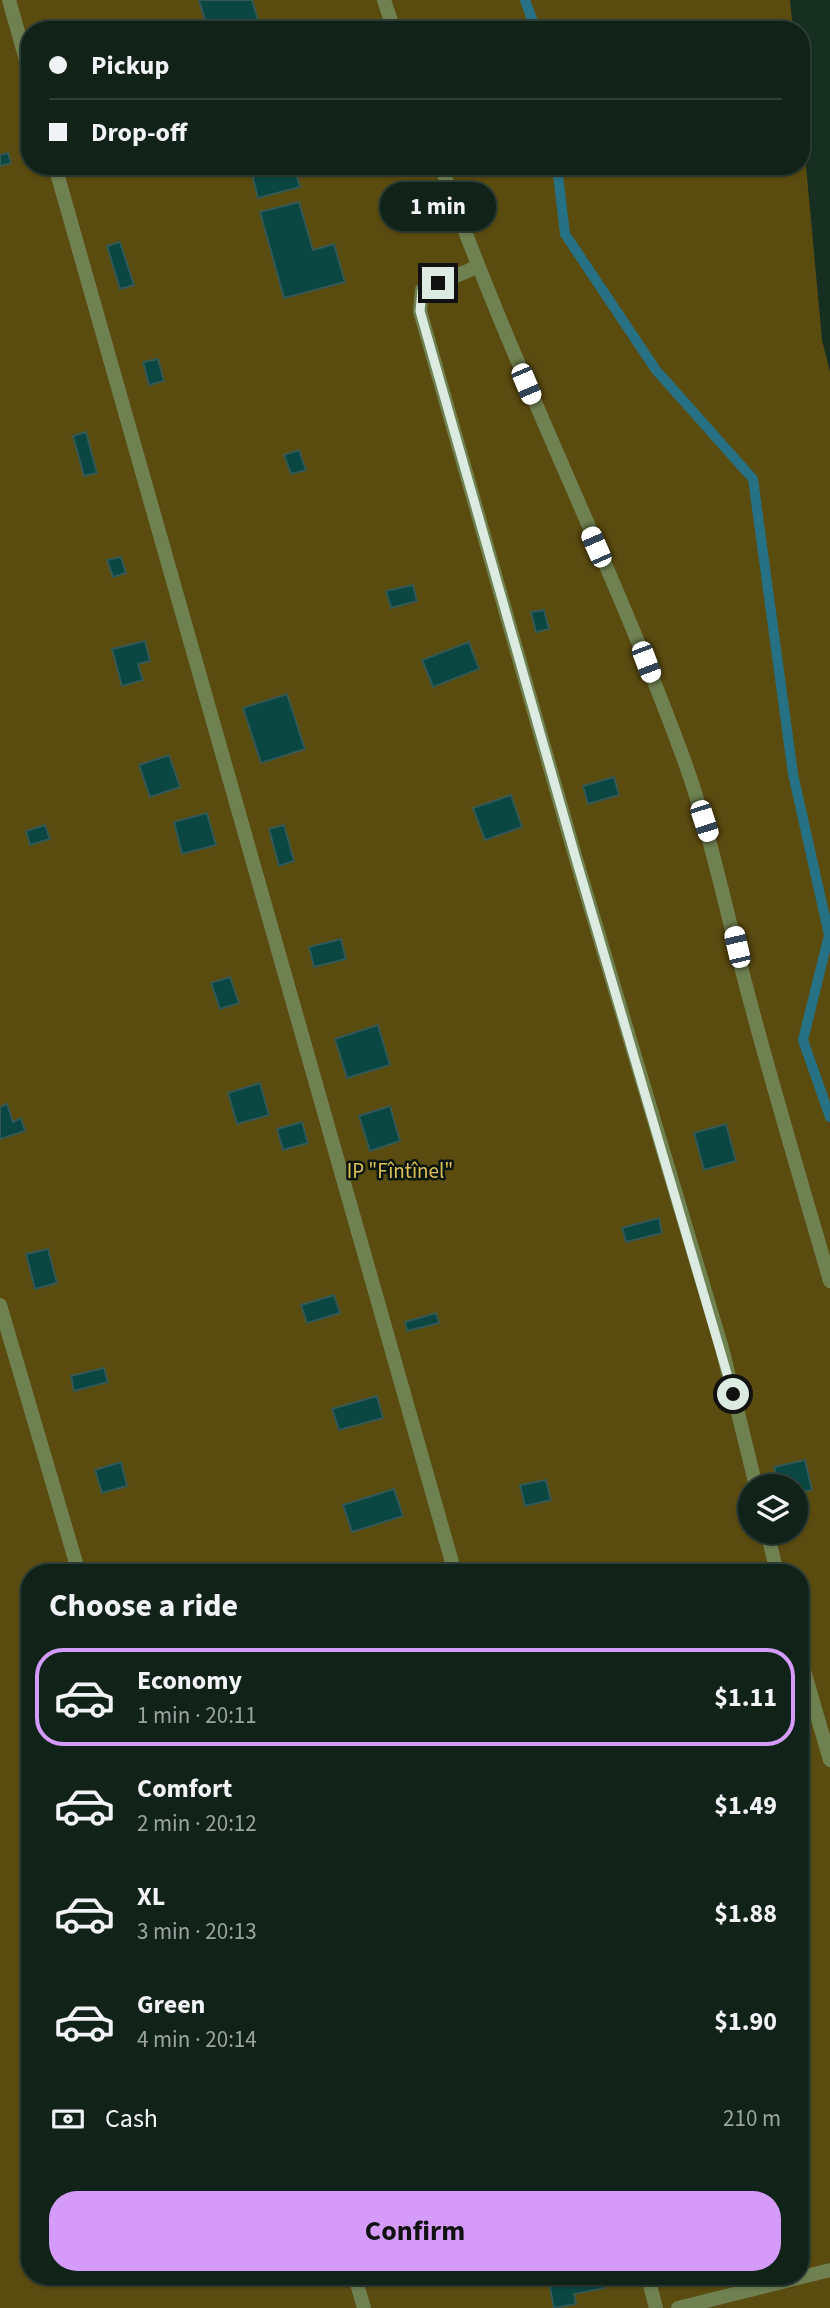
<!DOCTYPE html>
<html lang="en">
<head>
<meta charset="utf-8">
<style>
	body { margin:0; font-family:"Source Sans 3",sans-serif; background:#1e2f26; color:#f1f3f6; height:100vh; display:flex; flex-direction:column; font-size:26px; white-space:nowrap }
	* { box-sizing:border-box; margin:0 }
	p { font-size:23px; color:#9ca4a2 }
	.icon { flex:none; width:38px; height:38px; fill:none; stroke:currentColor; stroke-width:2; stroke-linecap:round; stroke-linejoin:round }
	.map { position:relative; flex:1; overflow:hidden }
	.details { position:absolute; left:21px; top:1564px; width:788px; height:721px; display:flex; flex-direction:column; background:#112319; border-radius:28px; box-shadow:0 2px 5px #0004,0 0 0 2px #304038 }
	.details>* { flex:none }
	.banner { position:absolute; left:21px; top:21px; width:789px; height:154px; border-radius:28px; box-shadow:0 2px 5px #0004,0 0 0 2px #304038; display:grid; align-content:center; height:154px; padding:0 28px; background:#112319 }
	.fabs { position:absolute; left:738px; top:1474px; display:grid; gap:14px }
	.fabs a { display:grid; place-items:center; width:70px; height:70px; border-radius:50%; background:#112319; box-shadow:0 2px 5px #0004,0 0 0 2px #304038; font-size:35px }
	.end { position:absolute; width:32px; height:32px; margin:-16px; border:9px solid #dcebe1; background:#111; box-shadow:0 0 0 4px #111 }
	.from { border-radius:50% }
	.bubble { position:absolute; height:49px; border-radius:24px; background:#112319; box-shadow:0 2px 5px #0004,0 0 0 2px #304038; font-size:23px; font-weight:700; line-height:49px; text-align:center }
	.car { position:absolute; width:21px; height:42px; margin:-21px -10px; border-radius:9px; box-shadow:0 0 5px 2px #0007; background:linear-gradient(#fff 24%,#345 0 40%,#fff 0 76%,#345 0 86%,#fff 0) }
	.banner b { display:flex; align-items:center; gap:24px; height:66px; font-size:26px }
	.banner b+b { border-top:2px solid #304038 }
	.banner i { width:18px; height:18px; background:#f1f3f6 }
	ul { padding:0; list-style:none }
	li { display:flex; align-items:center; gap:21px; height:98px; margin:0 14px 10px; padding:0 14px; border:4px solid transparent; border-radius:28px }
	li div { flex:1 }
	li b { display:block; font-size:26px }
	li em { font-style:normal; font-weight:700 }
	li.selected { border-color:#d59bfb }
	li>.icon { width:63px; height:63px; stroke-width:1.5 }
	h2 { padding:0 28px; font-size:32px; line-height:84px }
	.pay { display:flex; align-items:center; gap:18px; height:77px; padding:0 28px; font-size:26px }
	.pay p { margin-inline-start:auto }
	.action { display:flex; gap:14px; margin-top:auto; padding:14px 28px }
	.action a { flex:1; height:80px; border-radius:28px; background:#d59bfb; color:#111; font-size:28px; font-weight:700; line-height:80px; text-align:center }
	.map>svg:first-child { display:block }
	.green { fill:#5a4b0f; fill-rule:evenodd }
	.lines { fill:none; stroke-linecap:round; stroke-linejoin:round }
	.stream { stroke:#267184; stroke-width:10 }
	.building { fill:#0a4642; stroke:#345854; stroke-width:2 }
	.street { stroke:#6f8051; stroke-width:14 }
	.route { stroke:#dcebe1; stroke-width:9 }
	.labels { text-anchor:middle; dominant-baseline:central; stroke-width:5; stroke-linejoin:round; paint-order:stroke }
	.park-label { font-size:21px; fill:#ddc059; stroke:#0a150e }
</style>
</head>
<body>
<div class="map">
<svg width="830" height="2308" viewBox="0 0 830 2308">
	<rect width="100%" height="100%" fill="#172f21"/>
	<path class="green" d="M0,0H790L793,30H30V166H802V122L822,340L830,372V2308H0ZM751,1486H796V1531H751ZM30,1573H800V2277H30Z"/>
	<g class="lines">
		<g class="stream">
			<path d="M525,0L536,30"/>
			<path d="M557,166L565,234L656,370L753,479L793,774L829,935L803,1040L830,1117"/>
		</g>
	</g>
	<g class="building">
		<path d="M199,0H252L261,30H208Z"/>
		<path d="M8,153L11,163L0,166V155Z"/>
		<path d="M250,166H294L300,187L258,198Z"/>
		<path d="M299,202L313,250L334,244L345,282L284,298L260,212Z"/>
		<path d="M120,242L134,285L120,289L107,246Z"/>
		<path d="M158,359L164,381L149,385L143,362Z"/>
		<path d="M86,432L97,473L84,476L73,436Z"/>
		<path d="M299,450L306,470L291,474L284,455Z"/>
		<path d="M121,557L126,573L113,577L107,560Z"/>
		<path d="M413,585L417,601L391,608L386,591Z"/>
		<path d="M544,610L549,629L536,632L531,612Z"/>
		<path d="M145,641L150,661L138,664L143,680L122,686L112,649Z"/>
		<path d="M469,642L479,669L433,687L422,660Z"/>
		<path d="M287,694L305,749L261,763L243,708Z"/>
		<path d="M169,755L180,787L150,797L139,765Z"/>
		<path d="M614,777L619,795L588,804L583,786Z"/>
		<path d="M511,795L522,827L485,840L473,808Z"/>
		<path d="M207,813L216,845L182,854L174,822Z"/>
		<path d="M45,825L50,839L30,845L26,831Z"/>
		<path d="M284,825L294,861L279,866L269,829Z"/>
		<path d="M341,939L346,959L314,967L309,947Z"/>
		<path d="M230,977L239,1003L220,1009L211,983Z"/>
		<path d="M378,1025L390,1065L347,1078L335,1039Z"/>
		<path d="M260,1083L269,1115L237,1124L228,1093Z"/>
		<path d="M7,1104L13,1122L21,1118L25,1131L0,1139V1107Z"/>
		<path d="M390,1106L400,1141L370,1151L359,1116Z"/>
		<path d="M302,1122L308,1143L283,1150L277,1129Z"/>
		<path d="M726,1124L736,1161L704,1170L694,1133Z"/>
		<path d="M659,1218L662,1233L626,1242L622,1228Z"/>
		<path d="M48,1249L57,1283L35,1289L26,1254Z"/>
		<path d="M334,1295L340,1313L307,1323L301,1305Z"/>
		<path d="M436,1313L439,1323L407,1331L405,1322Z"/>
		<path d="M104,1368L108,1382L74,1391L71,1376Z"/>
		<path d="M377,1396L383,1418L339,1430L332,1409Z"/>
		<path d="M805,1460L812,1490L796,1493V1486H779L774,1467Z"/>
		<path d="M121,1462L127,1486L102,1493L95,1470Z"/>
		<path d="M546,1480L551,1500L525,1506L520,1485Z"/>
		<path d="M394,1489L403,1516L352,1532L343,1505Z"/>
		<path d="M548,2277H603L605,2288L574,2294L576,2304L554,2308Z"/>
	</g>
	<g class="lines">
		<g class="street">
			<path d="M9,0L30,74"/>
			<path d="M384,0L394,30"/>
			<path d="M55,166L455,1573"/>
			<path d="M441,166C511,365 607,552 680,749C711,831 727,917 750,1001C775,1095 803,1188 830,1281"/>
			<path d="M477,267L422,290L420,311L576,859L722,1348L756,1486"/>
			<path d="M0,1305L79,1573"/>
			<path d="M767,1531L777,1573"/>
			<path d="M800,1657L830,1760"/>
			<path d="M355,2277L364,2308"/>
			<path d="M648,2277L656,2308"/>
			<path d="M678,2308L830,2270"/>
		</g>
	</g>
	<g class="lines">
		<path class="route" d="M438,283L422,290L420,311L576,859L733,1394"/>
	</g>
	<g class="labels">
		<g class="park-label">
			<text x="400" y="1171">IP "Fîntînel"</text>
		</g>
	</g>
</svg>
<div class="fabs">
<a><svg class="icon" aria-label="layers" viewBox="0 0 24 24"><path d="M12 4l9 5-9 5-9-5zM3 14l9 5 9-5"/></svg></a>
</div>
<i class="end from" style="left:733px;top:1394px"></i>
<i class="end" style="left:438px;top:283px"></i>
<div class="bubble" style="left:380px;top:182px;width:116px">1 min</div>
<i class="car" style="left:526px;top:384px;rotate:157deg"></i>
<i class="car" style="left:596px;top:547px;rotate:336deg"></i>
<i class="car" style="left:646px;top:662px;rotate:159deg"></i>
<i class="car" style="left:704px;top:821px;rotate:162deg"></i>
<i class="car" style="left:737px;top:947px;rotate:347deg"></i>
<div class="banner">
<b><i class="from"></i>Pickup</b>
<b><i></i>Drop-off</b>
</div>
<section class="details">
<h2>Choose a ride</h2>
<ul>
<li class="selected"><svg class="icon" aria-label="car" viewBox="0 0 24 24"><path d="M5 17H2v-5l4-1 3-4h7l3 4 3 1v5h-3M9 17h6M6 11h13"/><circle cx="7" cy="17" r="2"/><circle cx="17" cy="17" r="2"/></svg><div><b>Economy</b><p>1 min · 20:11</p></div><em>$1.11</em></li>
<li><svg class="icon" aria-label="car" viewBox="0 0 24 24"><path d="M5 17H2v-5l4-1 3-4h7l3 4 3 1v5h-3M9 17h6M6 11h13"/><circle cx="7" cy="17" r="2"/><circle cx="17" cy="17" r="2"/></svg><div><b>Comfort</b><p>2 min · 20:12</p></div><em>$1.49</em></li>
<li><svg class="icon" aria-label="car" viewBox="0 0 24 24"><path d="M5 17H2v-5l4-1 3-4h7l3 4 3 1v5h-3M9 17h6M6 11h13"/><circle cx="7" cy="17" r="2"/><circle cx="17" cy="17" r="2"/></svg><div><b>XL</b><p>3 min · 20:13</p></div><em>$1.88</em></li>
<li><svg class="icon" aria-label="car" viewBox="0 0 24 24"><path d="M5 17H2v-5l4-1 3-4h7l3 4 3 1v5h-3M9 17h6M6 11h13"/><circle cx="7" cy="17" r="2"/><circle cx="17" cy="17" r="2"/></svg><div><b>Green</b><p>4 min · 20:14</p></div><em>$1.90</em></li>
</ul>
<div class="pay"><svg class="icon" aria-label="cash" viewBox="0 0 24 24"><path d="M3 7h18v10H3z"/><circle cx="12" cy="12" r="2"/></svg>Cash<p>210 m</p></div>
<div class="action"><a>Confirm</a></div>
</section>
</div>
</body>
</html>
